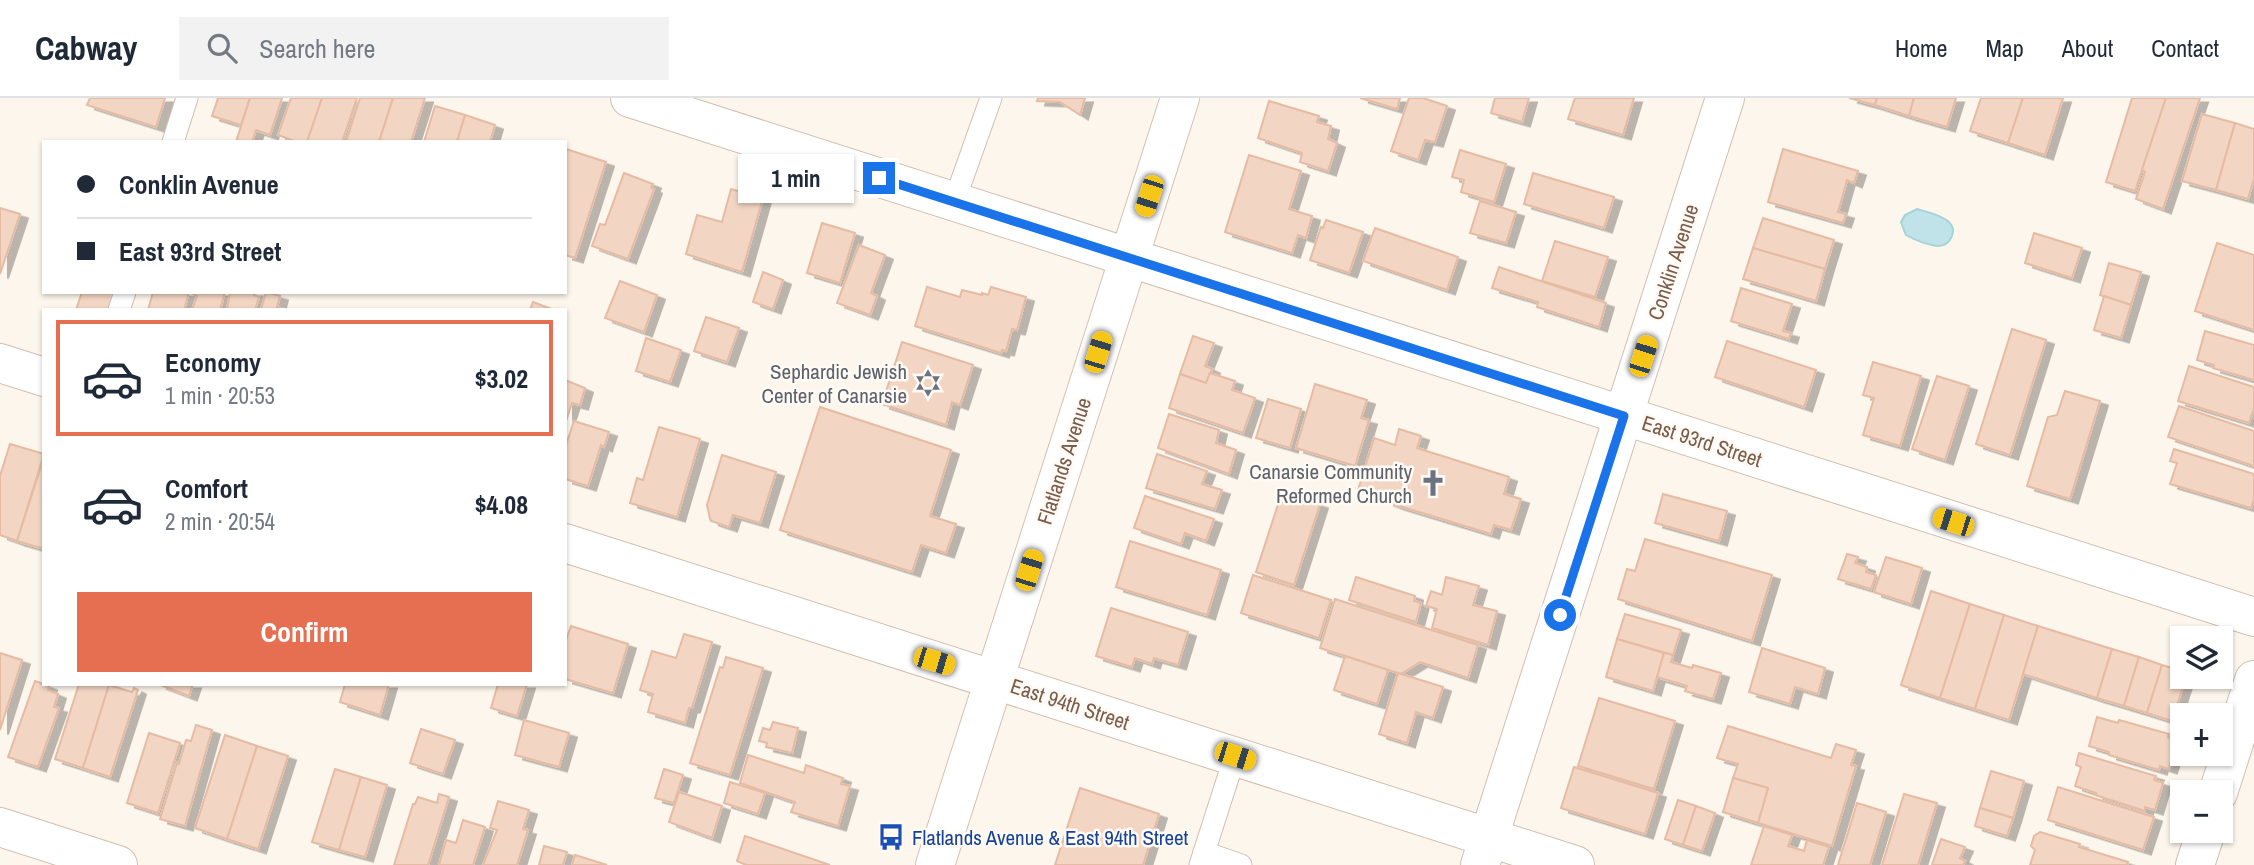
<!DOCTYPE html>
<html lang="en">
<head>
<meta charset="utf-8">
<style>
	body { margin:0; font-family:"Archivo Narrow",sans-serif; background:#f2f2f3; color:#1f2937; height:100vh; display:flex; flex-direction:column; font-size:26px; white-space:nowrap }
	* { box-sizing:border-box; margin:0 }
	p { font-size:23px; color:#747a83 }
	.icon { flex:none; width:38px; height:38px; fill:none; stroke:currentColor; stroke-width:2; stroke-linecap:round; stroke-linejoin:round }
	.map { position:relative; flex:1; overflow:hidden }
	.sheet { position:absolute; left:42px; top:210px; width:525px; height:378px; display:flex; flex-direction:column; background:#fff; border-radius:0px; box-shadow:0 2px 5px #0004 }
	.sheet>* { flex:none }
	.banner { position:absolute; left:42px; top:42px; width:525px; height:154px; border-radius:0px; box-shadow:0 2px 5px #0004; display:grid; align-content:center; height:154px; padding:0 35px; background:#fff }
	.fabs { position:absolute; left:2170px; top:528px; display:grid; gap:14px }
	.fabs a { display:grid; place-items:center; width:63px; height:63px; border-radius:0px; background:#fff; box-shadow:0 2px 5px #0004; font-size:35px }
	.end { position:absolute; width:32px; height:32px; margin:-16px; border:9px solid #1a73e8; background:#fff; box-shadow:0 0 0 4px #fff }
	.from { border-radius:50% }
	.bubble { position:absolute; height:49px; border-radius:0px; background:#fff; box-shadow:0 2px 5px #0004; font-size:23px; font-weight:700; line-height:49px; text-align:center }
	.car { position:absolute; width:21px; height:42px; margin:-21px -10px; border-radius:9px; box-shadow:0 0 5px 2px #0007; background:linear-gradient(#f5c518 24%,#345 0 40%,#f5c518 0 76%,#345 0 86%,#f5c518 0) }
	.banner b { display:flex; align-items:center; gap:24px; height:66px; font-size:26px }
	.banner b+b { border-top:2px solid #e0e1e3 }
	.banner i { width:18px; height:18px; background:#1f2937 }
	ul { padding:12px 0 0; list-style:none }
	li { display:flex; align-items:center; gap:21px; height:116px; margin:0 14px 10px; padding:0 21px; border:4px solid transparent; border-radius:0px }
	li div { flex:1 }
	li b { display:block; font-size:26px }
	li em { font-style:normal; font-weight:700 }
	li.on { border-color:#e76f51 }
	li>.icon { width:63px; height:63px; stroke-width:1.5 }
	.cta { display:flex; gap:14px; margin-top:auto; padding:14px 35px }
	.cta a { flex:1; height:80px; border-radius:0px; background:#e76f51; color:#fff; font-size:28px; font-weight:700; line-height:80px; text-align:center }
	header { display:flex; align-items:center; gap:42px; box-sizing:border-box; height:98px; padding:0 35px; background:#fff; border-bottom:2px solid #e0e1e3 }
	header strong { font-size:33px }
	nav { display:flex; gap:38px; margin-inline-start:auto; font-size:24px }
	.search { width:490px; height:63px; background:#f2f2f3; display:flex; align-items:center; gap:18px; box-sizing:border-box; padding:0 24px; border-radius:0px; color:#747a83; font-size:26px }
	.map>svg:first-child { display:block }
	.water { fill:#bfe3e8; stroke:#a5d3da; stroke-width:2 }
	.building { fill:#f3d5c3; stroke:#e6bba3; stroke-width:2; filter:url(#shadow) }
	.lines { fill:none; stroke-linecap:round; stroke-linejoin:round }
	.lane-casing { stroke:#d1beb0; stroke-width:23 }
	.street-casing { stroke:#d1beb0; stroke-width:40 }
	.secondary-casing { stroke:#d6c0b0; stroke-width:40 }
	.lane { stroke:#fff; stroke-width:21 }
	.street { stroke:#fff; stroke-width:38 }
	.secondary { stroke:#fff; stroke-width:38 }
	.route { stroke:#1a73e8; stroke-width:9 }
	.labels { text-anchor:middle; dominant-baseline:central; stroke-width:5; stroke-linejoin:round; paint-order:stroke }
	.street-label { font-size:21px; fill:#7a5c4d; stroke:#fffaf3 }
	.worship-label { font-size:21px; fill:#5b616d; stroke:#fffaf3; text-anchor:end }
	.transit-label { font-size:21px; fill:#164399; stroke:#fffaf3; text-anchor:start }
</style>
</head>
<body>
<header>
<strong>Cabway</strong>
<div class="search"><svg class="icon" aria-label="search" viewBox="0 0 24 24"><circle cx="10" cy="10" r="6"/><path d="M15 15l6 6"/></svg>Search here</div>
<nav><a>Home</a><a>Map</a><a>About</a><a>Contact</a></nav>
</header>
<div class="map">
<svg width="2254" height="767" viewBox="0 0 2254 767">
	<defs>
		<filter id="shadow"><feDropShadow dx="8" dy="4.5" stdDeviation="0" flood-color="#0004"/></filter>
	</defs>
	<rect width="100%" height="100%" fill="#fdf6ec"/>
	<path class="water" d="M1917,111C1927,114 1942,117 1949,124C1958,133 1950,148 1938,148C1928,147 1915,142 1906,137L1901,124L1905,117Z"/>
	<g class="building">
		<path d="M90,0H165L156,29L87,7Z"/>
		<path d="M218,0H250L241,27L212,18Z"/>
		<path d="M250,0H282L270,37L256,32L252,44H236Z"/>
		<path d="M291,0H322L307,44H297L278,37Z"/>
		<path d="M322,0H357L342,44H307Z"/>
		<path d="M360,0H393L379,44H346Z"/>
		<path d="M393,0H425L411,44H379Z"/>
		<path d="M1038,0H1085L1080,17L1060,4L1037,3Z"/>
		<path d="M1360,0H1400L1397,11Z"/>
		<path d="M1409,0H1423L1447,8L1435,44L1425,42L1418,62L1391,53Z"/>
		<path d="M1495,0H1529L1522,24L1491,15Z"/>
		<path d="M1575,0H1634L1623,37L1568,21Z"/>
		<path d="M1849,0H1877L1875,7Z"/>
		<path d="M1877,0H1914L1909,18L1875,7Z"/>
		<path d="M1914,0H1956L1947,29L1909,18Z"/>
		<path d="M1981,0H2023L2008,45L1970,33Z"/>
		<path d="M2023,0H2063L2045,57L2008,45Z"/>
		<path d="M2132,0H2166L2135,93L2106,84Z"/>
		<path d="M2166,0H2200L2163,111L2136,101L2145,74L2142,72Z"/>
		<path d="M1269,3L1319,18L1317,24L1331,28L1328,41L1337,45L1328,73L1300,64L1302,55L1258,40Z"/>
		<path d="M435,8L465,17L457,44H424Z"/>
		<path d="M2202,16L2235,25L2216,92L2182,83Z"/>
		<path d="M465,17L495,27L490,44H457Z"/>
		<path d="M2235,25L2254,31V80L2248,101L2216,92Z"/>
		<path d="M566,51L606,64L575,160L565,157Z"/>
		<path d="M1783,51L1858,73L1854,85L1847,82L1838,114L1846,116L1843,125L1768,104Z"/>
		<path d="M1460,52L1506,66L1494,104L1461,94L1464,82L1452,79Z"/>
		<path d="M1249,57L1301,73L1289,111L1312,118L1306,140L1298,137L1292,155L1225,134Z"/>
		<path d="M624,75L653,86L651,90L654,91L628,161L592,148L600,126L605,127Z"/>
		<path d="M1533,75L1614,99L1604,130L1524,106Z"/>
		<path d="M731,91L763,100L742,174L686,156L697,117L722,124Z"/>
		<path d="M1480,103L1516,114L1506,145L1470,135Z"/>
		<path d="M0,110L20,116L0,176Z"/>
		<path d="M1763,120L1834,142L1825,171L1753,150Z"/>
		<path d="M1326,122L1363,134L1349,175L1310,162L1321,129L1323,130Z"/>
		<path d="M822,125L855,135L840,185L807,175Z"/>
		<path d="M1375,130L1458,159L1447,192L1363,163Z"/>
		<path d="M2034,135L2082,150L2072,180L2025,165Z"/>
		<path d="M1555,143L1608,159L1595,199L1542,183Z"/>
		<path d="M2217,145L2254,157V232L2195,213Z"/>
		<path d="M859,147L885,157L871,195L877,198L870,217L837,205Z"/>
		<path d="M1753,150L1825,171L1816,203L1743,181Z"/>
		<path d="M2109,165L2141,174L2131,207L2100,197Z"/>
		<path d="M1499,169L1606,205L1599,229L1537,209L1538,204L1492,190Z"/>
		<path d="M763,174L783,182L773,211L753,204Z"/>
		<path d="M620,183L657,197L644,234L605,220Z"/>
		<path d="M927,189L960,199L962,192L982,197V195L988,197L991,189L1026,199L1017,232L1012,231L1006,253L1002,252L1001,255L915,228Z"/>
		<path d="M1741,190L1792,206L1783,233L1791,235L1789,241L1731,223Z"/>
		<path d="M82,194H123L117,212H76Z"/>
		<path d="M153,194H189L184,212H148Z"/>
		<path d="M189,194H225L220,212H192L197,198Z"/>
		<path d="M230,194H255L254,197L259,199L255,212H227Z"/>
		<path d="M266,194L280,198L277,209L287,212H261Z"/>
		<path d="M2104,198L2131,207L2121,240L2094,232Z"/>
		<path d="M533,204L554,212H530Z"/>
		<path d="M706,219L739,230L727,264L694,253Z"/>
		<path d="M2012,231L2046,242L2010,357L1976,346Z"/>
		<path d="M2205,233L2254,247V282L2213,270L2214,267L2197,262Z"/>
		<path d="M1193,238L1214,245L1205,268L1212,271L1206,285L1180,276Z"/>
		<path d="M646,240L681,252L670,284L636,273Z"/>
		<path d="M1727,243L1816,272L1804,309L1715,279Z"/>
		<path d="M902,244L973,267L960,307L952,304L946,327L882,306Z"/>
		<path d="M1873,264L1921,278L1900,348L1863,337L1874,300L1863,297Z"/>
		<path d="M2189,268L2254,289V310L2249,325L2178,303Z"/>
		<path d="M1210,275L1235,283L1232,292L1255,300L1243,335L1169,310L1180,276L1206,285Z"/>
		<path d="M1937,278L1969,288L1945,362L1912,351Z"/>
		<path d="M565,282L585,290L580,307L572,305L565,326Z"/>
		<path d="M1315,286L1367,302L1361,320L1369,322L1355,368L1296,350Z"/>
		<path d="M2065,293L2100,303L2070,401L2027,388L2048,319L2057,317Z"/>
		<path d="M1268,301L1301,311L1290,350L1256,340Z"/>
		<path d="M2179,308L2254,333V368L2168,339Z"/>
		<path d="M820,309L951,352L930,418L956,426L946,455L921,447L912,474L780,432Z"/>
		<path d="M1169,316L1219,332L1216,345L1236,352L1229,376L1158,350Z"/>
		<path d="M574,323L609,334L604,349L601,347L588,388L565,381V350Z"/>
		<path d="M659,329L700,341L677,419L630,405L637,380L643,382Z"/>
		<path d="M1399,331L1421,338L1417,350L1509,379L1504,396L1521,401L1511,432L1494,427L1491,436L1396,407L1386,403L1387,401L1358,392L1374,340L1395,347Z"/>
		<path d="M10,346L44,356L17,443L0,437V378Z"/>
		<path d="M2174,351L2254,376V401L2251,410L2170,386L2177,365L2170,363Z"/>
		<path d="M1157,356L1207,373L1202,386L1222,392L1215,411L1146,390Z"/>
		<path d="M722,357L776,374L760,425L733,417L729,429L711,423L710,421L707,407Z"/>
		<path d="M44,359V451L17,443Z"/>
		<path d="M1282,394L1320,406L1294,487L1256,474Z"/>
		<path d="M1663,396L1727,413L1719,443L1655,425Z"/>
		<path d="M1145,398L1214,421L1206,443L1185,435L1181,446L1134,430Z"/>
		<path d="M1645,441L1772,477L1752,543L1618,501L1627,471L1635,473Z"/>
		<path d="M1130,443L1221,472L1207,517L1116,489Z"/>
		<path d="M1847,456L1858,459L1855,465L1867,469L1866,474L1876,477L1871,491L1838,481Z"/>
		<path d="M1886,459L1922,470L1911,506L1874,494Z"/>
		<path d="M1253,477L1331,502L1319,540L1241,515Z"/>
		<path d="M1356,479L1415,498L1414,503L1421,505L1416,524L1349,502Z"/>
		<path d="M1446,479L1479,488L1473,507L1497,513L1488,547L1432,530L1437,511L1426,508L1431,493L1442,497Z"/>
		<path d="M1931,493L1970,506L1940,600L1901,587Z"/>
		<path d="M1335,501L1478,547L1468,580L1420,564L1401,576L1320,550Z"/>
		<path d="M1970,506L2004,517L1975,611L1940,600Z"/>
		<path d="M1111,510L1188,534L1178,567L1154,560L1152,566L1135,560L1132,569L1096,558Z"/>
		<path d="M1625,516L1681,532L1673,557L1617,541Z"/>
		<path d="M2004,517L2038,528L2009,622L1975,611Z"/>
		<path d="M571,528L628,546L613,595L565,581V545Z"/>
		<path d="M2038,528L2112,551L2097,600L2023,576Z"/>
		<path d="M684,536L712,544L692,610H689L685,625L648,614L653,596L640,592L652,553L676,560Z"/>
		<path d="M1617,541L1664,555L1653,593L1606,579Z"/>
		<path d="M1762,550L1825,570L1818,596L1795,589L1790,606L1749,594Z"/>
		<path d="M2112,551L2139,559L2124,608L2097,600Z"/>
		<path d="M0,555L22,562L0,632Z"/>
		<path d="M1664,555L1673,557L1671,564L1692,570L1693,567L1721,575L1713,601L1685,593L1687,588L1657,579Z"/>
		<path d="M1345,558L1388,572L1377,606L1334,592Z"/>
		<path d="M726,559L763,570L730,677L690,665L720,569L723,570Z"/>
		<path d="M2139,559L2162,567L2147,615L2124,608Z"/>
		<path d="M2162,567L2182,573V579H2186L2172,623L2147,615Z"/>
		<path d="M1398,575L1443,589L1433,620L1416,614L1407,645L1379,636Z"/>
		<path d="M35,583L49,588L48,592L58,596L54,609L59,610L38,669L8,659Z"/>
		<path d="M79,586L109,587L83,670L55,661Z"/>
		<path d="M158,586H193L189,598Z"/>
		<path d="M345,586H389L380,617L340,604Z"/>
		<path d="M498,586H527L517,618L491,610Z"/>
		<path d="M109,587L132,594L134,590L138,592L110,679L83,670Z"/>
		<path d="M1599,600L1675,623L1654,691L1578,668Z"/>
		<path d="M2097,619L2118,625L2119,622L2169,636L2168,639L2178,642L2169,671L2160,668L2159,672L2109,657V654L2089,648Z"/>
		<path d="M524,622L569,635L559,669L515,657Z"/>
		<path d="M773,624L798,630L792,655L766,649L767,645L759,643L763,630L770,632Z"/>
		<path d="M196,627L212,632L185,728L160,721L177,665L179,666L186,642L191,643Z"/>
		<path d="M1728,628L1831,660L1836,646L1856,652L1851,667L1856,668L1832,748L1758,725L1768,690L1733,680L1738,666L1717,660Z"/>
		<path d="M421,631L455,642L443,676L410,665Z"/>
		<path d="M149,635L180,645L158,715L127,705Z"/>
		<path d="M225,637L257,648L227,741L195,730Z"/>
		<path d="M257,648L288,658L258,751L227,741Z"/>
		<path d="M2079,655L2156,678L2154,682L2163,685L2155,712L2145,709V713L2095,697L2096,695L2075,688L2081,669L2076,667Z"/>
		<path d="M748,657L804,675L806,667L843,680L841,686L850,688L838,728L791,714L795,704L740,685Z"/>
		<path d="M1574,669L1658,695L1645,736L1561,710Z"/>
		<path d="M335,671L361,679L339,752L312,744Z"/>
		<path d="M664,671L683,677L674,705L655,700Z"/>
		<path d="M1991,673L2024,683L2013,720L1980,710Z"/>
		<path d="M361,679L387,687L365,759L339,752Z"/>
		<path d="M1733,680L1768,690L1758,725L1723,714Z"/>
		<path d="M730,684L765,695L758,716L724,705Z"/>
		<path d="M2058,689L2154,719L2143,752L2048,722Z"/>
		<path d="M1080,690L1159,716L1143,767H1055Z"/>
		<path d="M679,694L722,708L712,740L669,724Z"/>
		<path d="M439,696L449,699L428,767H394L413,706H415L418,699L437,705Z"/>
		<path d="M1904,696L1937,705L1918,767H1882Z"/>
		<path d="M1678,702L1696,708L1683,747L1665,741Z"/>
		<path d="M498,703L529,712L523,731L528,732L517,767H483L497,732L490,730Z"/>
		<path d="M1857,705L1886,714L1870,767H1838Z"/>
		<path d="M1696,708L1715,715L1702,753L1683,747Z"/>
		<path d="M1980,710L2013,720L2007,738L1975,728Z"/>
		<path d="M463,722L485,729L473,767H439L446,742L456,745Z"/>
		<path d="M1764,728L1792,737L1788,748L1804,753L1807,742L1829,749L1823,767H1751Z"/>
		<path d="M2040,734L2080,746L2079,749L2128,764L2127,767H2030L2035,752L2031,748L2034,738Z"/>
		<path d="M745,738L830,767H746L737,763Z"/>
		<path d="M1941,741L1965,749L1960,760L1965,763L1963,767H1932Z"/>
		<path d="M544,748L567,754L563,767H539Z"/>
		<path d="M575,757L607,767H572Z"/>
	</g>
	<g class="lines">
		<defs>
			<g id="lane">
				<path d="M173,44L187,0"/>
				<path d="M954,104L991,0"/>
				<path d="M119,212L125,194"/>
				<path d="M1204,754L1241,767"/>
				<path d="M1200,767L1235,658"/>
			</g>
			<g id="street">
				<path d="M630,0L2254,519"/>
				<path d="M0,265L44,279"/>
				<path d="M565,445L1575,767"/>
				<path d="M2218,695L2254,582"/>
				<path d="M0,729L118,767"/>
				<path d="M1480,767L1725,0"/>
				<path d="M2195,767L2206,733"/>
			</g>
			<path id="secondary" d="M935,767L1180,0"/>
		</defs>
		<use href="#lane" class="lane-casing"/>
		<use href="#street" class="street-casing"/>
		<use href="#secondary" class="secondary-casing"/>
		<use href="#lane" class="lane"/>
		<use href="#street" class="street"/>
		<use href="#secondary" class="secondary"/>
	</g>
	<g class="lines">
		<path class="route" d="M879,80L1624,318L1560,517"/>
	</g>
	<defs>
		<symbol id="synagogue-bare" viewBox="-9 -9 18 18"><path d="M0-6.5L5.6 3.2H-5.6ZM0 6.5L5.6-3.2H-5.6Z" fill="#6b7280" stroke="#fffaf3" stroke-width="2.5" paint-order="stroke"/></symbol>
		<symbol id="church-bare" viewBox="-9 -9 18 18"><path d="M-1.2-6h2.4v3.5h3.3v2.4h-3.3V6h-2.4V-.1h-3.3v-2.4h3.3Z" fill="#6b7280" stroke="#fffaf3" stroke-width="2.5" paint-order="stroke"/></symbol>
		<symbol id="bus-bare" viewBox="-9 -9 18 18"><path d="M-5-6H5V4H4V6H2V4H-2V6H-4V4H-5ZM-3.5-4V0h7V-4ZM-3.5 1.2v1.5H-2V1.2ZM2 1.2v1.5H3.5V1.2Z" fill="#1a4fb4" stroke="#fffaf3" stroke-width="2.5" paint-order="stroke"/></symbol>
	</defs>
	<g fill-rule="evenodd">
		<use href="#synagogue-bare" x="909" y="266" width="38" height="38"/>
		<use href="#church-bare" x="1414" y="366" width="38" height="38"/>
		<use href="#bus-bare" x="872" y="720" width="38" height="38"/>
	</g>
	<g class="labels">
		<g class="street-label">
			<text transform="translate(1673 164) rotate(-72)">Conklin Avenue</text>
			<text transform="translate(1702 343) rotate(18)">East 93rd Street</text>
			<text transform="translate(1064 363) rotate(-72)">Flatlands Avenue</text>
			<text transform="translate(1070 606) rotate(18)">East 94th Street</text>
		</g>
		<g class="worship-label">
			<text x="907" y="273">Sephardic Jewish<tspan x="907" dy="24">Center of Canarsie</tspan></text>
			<text x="1412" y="373">Canarsie Community<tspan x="1412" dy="24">Reformed Church</tspan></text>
		</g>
		<g class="transit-label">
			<text x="912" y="739">Flatlands Avenue &amp; East 94th Street</text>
		</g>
	</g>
</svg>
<div class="fabs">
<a><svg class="icon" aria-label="layers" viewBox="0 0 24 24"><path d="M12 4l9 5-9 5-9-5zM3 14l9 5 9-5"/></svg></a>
<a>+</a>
<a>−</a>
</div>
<i class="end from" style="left:1560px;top:517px"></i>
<i class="end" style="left:879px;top:80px"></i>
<div class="bubble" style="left:738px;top:56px;width:116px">1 min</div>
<i class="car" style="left:1149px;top:98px;rotate:198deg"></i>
<i class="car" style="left:1098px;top:254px;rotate:17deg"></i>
<i class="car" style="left:1643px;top:258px;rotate:18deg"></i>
<i class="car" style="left:1953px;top:424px;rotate:288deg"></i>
<i class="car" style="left:1029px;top:472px;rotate:17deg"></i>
<i class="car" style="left:934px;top:563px;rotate:107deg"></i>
<i class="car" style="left:1235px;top:658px;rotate:108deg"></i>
<div class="banner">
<b><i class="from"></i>Conklin Avenue</b>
<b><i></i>East 93rd Street</b>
</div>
<section class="sheet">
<ul>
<li class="on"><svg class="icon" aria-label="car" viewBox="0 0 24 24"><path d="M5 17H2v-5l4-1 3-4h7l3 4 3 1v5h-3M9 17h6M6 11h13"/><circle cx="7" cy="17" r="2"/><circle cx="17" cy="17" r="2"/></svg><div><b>Economy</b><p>1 min · 20:53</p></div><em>$3.02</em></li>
<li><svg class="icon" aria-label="car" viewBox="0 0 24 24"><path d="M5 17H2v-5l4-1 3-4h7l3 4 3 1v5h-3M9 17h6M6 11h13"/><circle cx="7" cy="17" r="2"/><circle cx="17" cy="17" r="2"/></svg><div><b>Comfort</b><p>2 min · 20:54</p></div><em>$4.08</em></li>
</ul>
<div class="cta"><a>Confirm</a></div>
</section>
</div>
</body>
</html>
